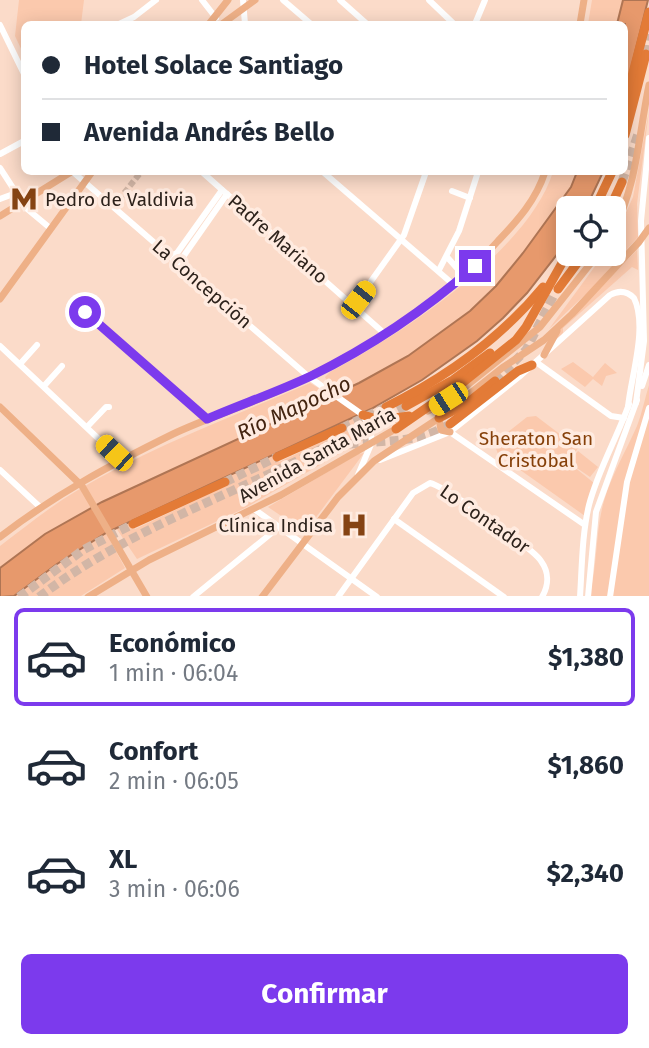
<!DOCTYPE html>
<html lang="es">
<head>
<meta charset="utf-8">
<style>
	body { margin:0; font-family:"Fira Sans",sans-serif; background:#f6f6f7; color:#1f2937; height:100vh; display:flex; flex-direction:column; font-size:26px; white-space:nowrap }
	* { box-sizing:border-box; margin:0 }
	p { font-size:23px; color:#747a83 }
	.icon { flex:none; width:38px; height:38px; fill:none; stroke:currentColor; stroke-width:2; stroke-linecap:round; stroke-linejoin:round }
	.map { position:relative; height:596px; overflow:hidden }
	.sheet { display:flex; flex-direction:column; background:#fff; flex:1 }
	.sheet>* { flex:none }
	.guide { position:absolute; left:21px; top:21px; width:607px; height:154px; border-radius:10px; box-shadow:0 4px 18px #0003; display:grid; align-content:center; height:154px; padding:0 21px; background:#fff }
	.fabs { position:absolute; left:556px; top:196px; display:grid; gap:14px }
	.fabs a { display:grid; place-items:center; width:70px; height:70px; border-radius:10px; background:#fff; box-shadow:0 4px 18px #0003; font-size:35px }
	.end { position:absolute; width:32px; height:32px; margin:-16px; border:9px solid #7c3aed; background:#fff; box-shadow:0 0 0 4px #fff }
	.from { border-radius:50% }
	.car { position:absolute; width:21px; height:42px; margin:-21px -10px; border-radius:9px; box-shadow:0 0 5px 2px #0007; background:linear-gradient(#f5c518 24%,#345 0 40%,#f5c518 0 76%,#345 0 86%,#f5c518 0) }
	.guide b { display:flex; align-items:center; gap:24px; height:66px; font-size:26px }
	.guide b+b { border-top:2px solid #e0e1e3 }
	.guide i { width:18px; height:18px; background:#1f2937 }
	ul { padding:12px 0 0; list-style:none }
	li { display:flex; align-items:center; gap:21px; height:98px; margin:0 14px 10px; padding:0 7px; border:4px solid transparent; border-radius:10px }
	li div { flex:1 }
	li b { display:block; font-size:26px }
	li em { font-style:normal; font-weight:700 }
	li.selected { border-color:#7c3aed }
	li>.icon { width:63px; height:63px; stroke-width:1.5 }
	.action { display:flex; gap:14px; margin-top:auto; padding:14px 21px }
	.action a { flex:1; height:80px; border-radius:10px; background:#7c3aed; color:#fff; font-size:28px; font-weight:700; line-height:80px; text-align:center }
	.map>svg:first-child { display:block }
	.green { fill:#fbc9ad; fill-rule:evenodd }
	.water { fill:#e7996c; stroke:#af7554; stroke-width:2 }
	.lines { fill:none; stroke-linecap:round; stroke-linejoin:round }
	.minor-tunnel { stroke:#d2b6a6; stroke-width:6; stroke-dasharray:6 3; stroke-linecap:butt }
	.highway-tunnel { stroke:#d2b6a6; stroke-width:9; stroke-dasharray:9 4.5; stroke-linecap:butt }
	.minor { stroke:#fff; stroke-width:6 }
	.major { stroke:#eeb087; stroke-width:7 }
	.highway { stroke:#e37b37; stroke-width:9 }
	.route { stroke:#7c3aed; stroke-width:9 }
	.labels { text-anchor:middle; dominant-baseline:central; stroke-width:7; stroke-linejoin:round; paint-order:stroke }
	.poi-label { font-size:19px; fill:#2d221b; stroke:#ffebe0; text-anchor:start }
	.street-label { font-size:19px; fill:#2d221b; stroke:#ffebe0 }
	.park-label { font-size:19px; fill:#864009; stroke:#ffebe0 }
	.water-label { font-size:21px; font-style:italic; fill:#432410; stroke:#ffebe0 }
</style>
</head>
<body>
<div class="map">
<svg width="649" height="597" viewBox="0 0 649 597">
	<rect width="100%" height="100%" fill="#fbdbc9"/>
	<g class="green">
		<path d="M19,0H84L81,24H24V55L15,36Z"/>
		<path d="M592,0H646L625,92V24H588Z"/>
		<path d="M649,111L637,204L638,237L592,288L549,329L604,254H614V239L633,197Z"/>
		<path d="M553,172H603L586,208H569C569,218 571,232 567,240C562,251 553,261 545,271C495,337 427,377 355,416L367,438L245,508L137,559L116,528L128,522L87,544L106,533L125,568L81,596H14L82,547L0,596L58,526L0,568V546C25,527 51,506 78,490C152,446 232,417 310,383L330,395L99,504L359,383L339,391L328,383L325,377L330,372C402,334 528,251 553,172ZM340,423L343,432L279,462L275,454L239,471ZM223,477L226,486L135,529L131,520Z"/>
		<path d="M637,250L638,270L632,267L563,328V333L557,339L560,329Z"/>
		<path d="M573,362L593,377L605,363L617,373L606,376L602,386L593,379L585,387L561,369Z"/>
		<path d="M649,385V596L589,597C598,565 595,532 604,501C612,474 626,451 637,426C642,413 645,398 649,385Z"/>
		<path d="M536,416L578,448L571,459L578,451L598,467L590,477L568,462L594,483L585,516L498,454L494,443L527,417Z"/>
		<path d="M364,453L305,532L268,507L358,454Z"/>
	</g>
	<g class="water">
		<path d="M623,0H648L625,93V24H617Z"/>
		<path d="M577,172H603L586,208H569V239L527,293L503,318L477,341L422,380L371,409L106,533L57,564L14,596L0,597V568L45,534L102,502L359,383L408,356L470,311L496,286L523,253L571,187Z"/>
	</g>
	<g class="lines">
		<path class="minor-tunnel" d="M113,207L141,172"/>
		<g class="highway-tunnel">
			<path d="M646,54L649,34"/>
			<path d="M622,182L638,134"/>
			<path d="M495,381L526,350L555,293"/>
			<path d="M342,428L386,407"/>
			<path d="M336,446C373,439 414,446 448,425"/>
			<path d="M225,482L277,457"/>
			<path d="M19,597L83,550L133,524"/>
			<path d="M39,597C103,548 175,517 247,484C301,460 354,433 406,406"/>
		</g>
		<g class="minor">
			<path d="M202,0L216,18"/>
			<path d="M243,0L245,24"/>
			<path d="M283,0L311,24"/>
			<path d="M340,0L367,24"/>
			<path d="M429,0L454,24"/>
			<path d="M119,24L134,17L156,0"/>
			<path d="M475,24L485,0"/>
			<path d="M0,25L24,74"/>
			<path d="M0,154L24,141"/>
			<path d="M0,168L26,208L50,228"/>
			<path d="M73,172L309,377L363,415L370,428L372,442L358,475"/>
			<path d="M202,172L385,334"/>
			<path d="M323,172L454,285"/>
			<path d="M452,191L470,198"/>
			<path d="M0,199L16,193"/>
			<path d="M171,256L177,253L222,190"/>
			<path d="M447,257L464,276"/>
			<path d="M182,266L183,257L227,194"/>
			<path d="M439,270L459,231L478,172"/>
			<path d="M354,305L404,235L426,172"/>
			<path d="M85,312L207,419"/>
			<path d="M0,346L121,460"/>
			<path d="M536,362L611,416L624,418"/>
			<path d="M20,364L37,345"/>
			<path d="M44,386L62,366"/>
			<path d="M642,386L649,365"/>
			<path d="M636,403L644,341L641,221L649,138"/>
			<path d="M87,427L106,407H109"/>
			<path d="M450,432L585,525"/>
			<path d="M380,460L450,432L519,377L610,295C619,290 627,291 634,298C648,327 631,376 628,407"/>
			<path d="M0,470L40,507"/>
			<path d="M254,509L377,597"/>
			<path d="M394,519L504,597"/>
			<path d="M193,597L279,527"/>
			<path d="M338,597L413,493L430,483C442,485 534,549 541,561C549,572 549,585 542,597"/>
			<path d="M580,597C582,566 582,534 589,505C598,470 617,438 629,404"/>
			<path d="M588,597L596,512L637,400"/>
			<path d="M610,597L627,482L649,408"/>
		</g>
		<g class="major">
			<path d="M209,24L228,0"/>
			<path d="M222,24L255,0"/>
			<path d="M580,24L584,0"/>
			<path d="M0,216L71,172"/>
			<path d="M614,229C637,185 639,133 649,85"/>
			<path d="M0,299L92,172"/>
			<path d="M544,355L557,331"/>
			<path d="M0,407L82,486L147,597"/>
			<path d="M428,411L465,387L540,327L598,254"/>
			<path d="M439,418L441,430L450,432"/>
			<path d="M0,537C54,495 112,464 173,434C205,419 239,408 271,394C355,357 436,310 498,241C518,220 536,200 545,172"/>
			<path d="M88,597L149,560L281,495L399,427"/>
			<path d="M262,597L338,497L374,461L439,418L502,368L544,340L572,314L639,242L649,228"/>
		</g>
		<g class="highway">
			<path d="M625,103L649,12"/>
			<path d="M625,135L646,54"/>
			<path d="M595,208L612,172"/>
			<path d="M610,208L622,182"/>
			<path d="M558,289L584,254"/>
			<path d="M406,406L453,380L490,353"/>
			<path d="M386,407C445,378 500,339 543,287"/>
			<path d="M363,415L380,420L409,416"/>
			<path d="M439,418L466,404L495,381"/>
			<path d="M450,424L518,371L532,365"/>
			<path d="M396,429L461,384L516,340L526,327L566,256"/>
			<path d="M277,457L342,428"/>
			<path d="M133,524L225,482"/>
		</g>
	</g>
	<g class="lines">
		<path class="route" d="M85,312L207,419C242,404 277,392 311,376C370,347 425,310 475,266"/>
	</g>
	<defs>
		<symbol id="metro-bare" viewBox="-9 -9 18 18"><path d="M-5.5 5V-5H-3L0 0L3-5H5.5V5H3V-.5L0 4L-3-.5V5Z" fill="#854313" stroke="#ffebe0" stroke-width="2.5" paint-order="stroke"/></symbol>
		<symbol id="hospital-bare" viewBox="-9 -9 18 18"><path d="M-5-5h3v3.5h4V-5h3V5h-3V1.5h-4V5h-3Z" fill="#854313" stroke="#ffebe0" stroke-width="2.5" paint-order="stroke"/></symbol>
	</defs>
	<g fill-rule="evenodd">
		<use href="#metro-bare" x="5" y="180" width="38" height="38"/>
		<use href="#hospital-bare" x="335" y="506" width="38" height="38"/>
	</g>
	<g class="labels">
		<g class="poi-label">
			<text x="45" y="199">Pedro de Valdivia</text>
			<text x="333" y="525" text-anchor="end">Clínica Indisa</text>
		</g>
		<g class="street-label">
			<text transform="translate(278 239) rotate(41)">Padre Mariano</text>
			<text transform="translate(202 284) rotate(41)">La Concepción</text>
			<text transform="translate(317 455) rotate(-29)">Avenida Santa María</text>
			<text transform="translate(485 519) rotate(35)">Lo Contador</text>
		</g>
		<g class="park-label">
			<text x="536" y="438">Sheraton San<tspan x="536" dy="22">Cristobal</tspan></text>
		</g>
		<g class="water-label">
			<text transform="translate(294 408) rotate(-25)">Río Mapocho</text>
		</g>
	</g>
</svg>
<div class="fabs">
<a><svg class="icon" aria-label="locate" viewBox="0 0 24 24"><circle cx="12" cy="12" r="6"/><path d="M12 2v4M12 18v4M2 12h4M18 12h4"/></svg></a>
</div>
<i class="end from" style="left:85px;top:312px"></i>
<i class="end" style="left:475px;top:266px"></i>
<i class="car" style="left:358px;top:300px;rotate:38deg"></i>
<i class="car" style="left:448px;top:399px;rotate:237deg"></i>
<i class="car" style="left:114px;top:453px;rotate:313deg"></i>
<div class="guide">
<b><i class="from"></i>Hotel Solace Santiago</b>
<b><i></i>Avenida Andrés Bello</b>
</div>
</div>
<section class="sheet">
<ul>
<li class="selected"><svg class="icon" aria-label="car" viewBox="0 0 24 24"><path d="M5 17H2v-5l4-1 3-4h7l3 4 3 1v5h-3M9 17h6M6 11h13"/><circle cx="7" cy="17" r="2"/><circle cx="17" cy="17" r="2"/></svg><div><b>Económico</b><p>1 min · 06:04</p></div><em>$1,380</em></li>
<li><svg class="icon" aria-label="car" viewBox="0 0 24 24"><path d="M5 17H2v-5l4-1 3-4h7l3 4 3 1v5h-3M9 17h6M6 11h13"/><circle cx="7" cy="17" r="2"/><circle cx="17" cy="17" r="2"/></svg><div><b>Confort</b><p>2 min · 06:05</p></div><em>$1,860</em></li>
<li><svg class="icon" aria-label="car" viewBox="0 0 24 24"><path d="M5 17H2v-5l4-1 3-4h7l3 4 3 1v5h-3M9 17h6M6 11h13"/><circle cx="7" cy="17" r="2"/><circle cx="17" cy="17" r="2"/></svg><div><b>XL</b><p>3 min · 06:06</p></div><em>$2,340</em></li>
</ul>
<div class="action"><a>Confirmar</a></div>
</section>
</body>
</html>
